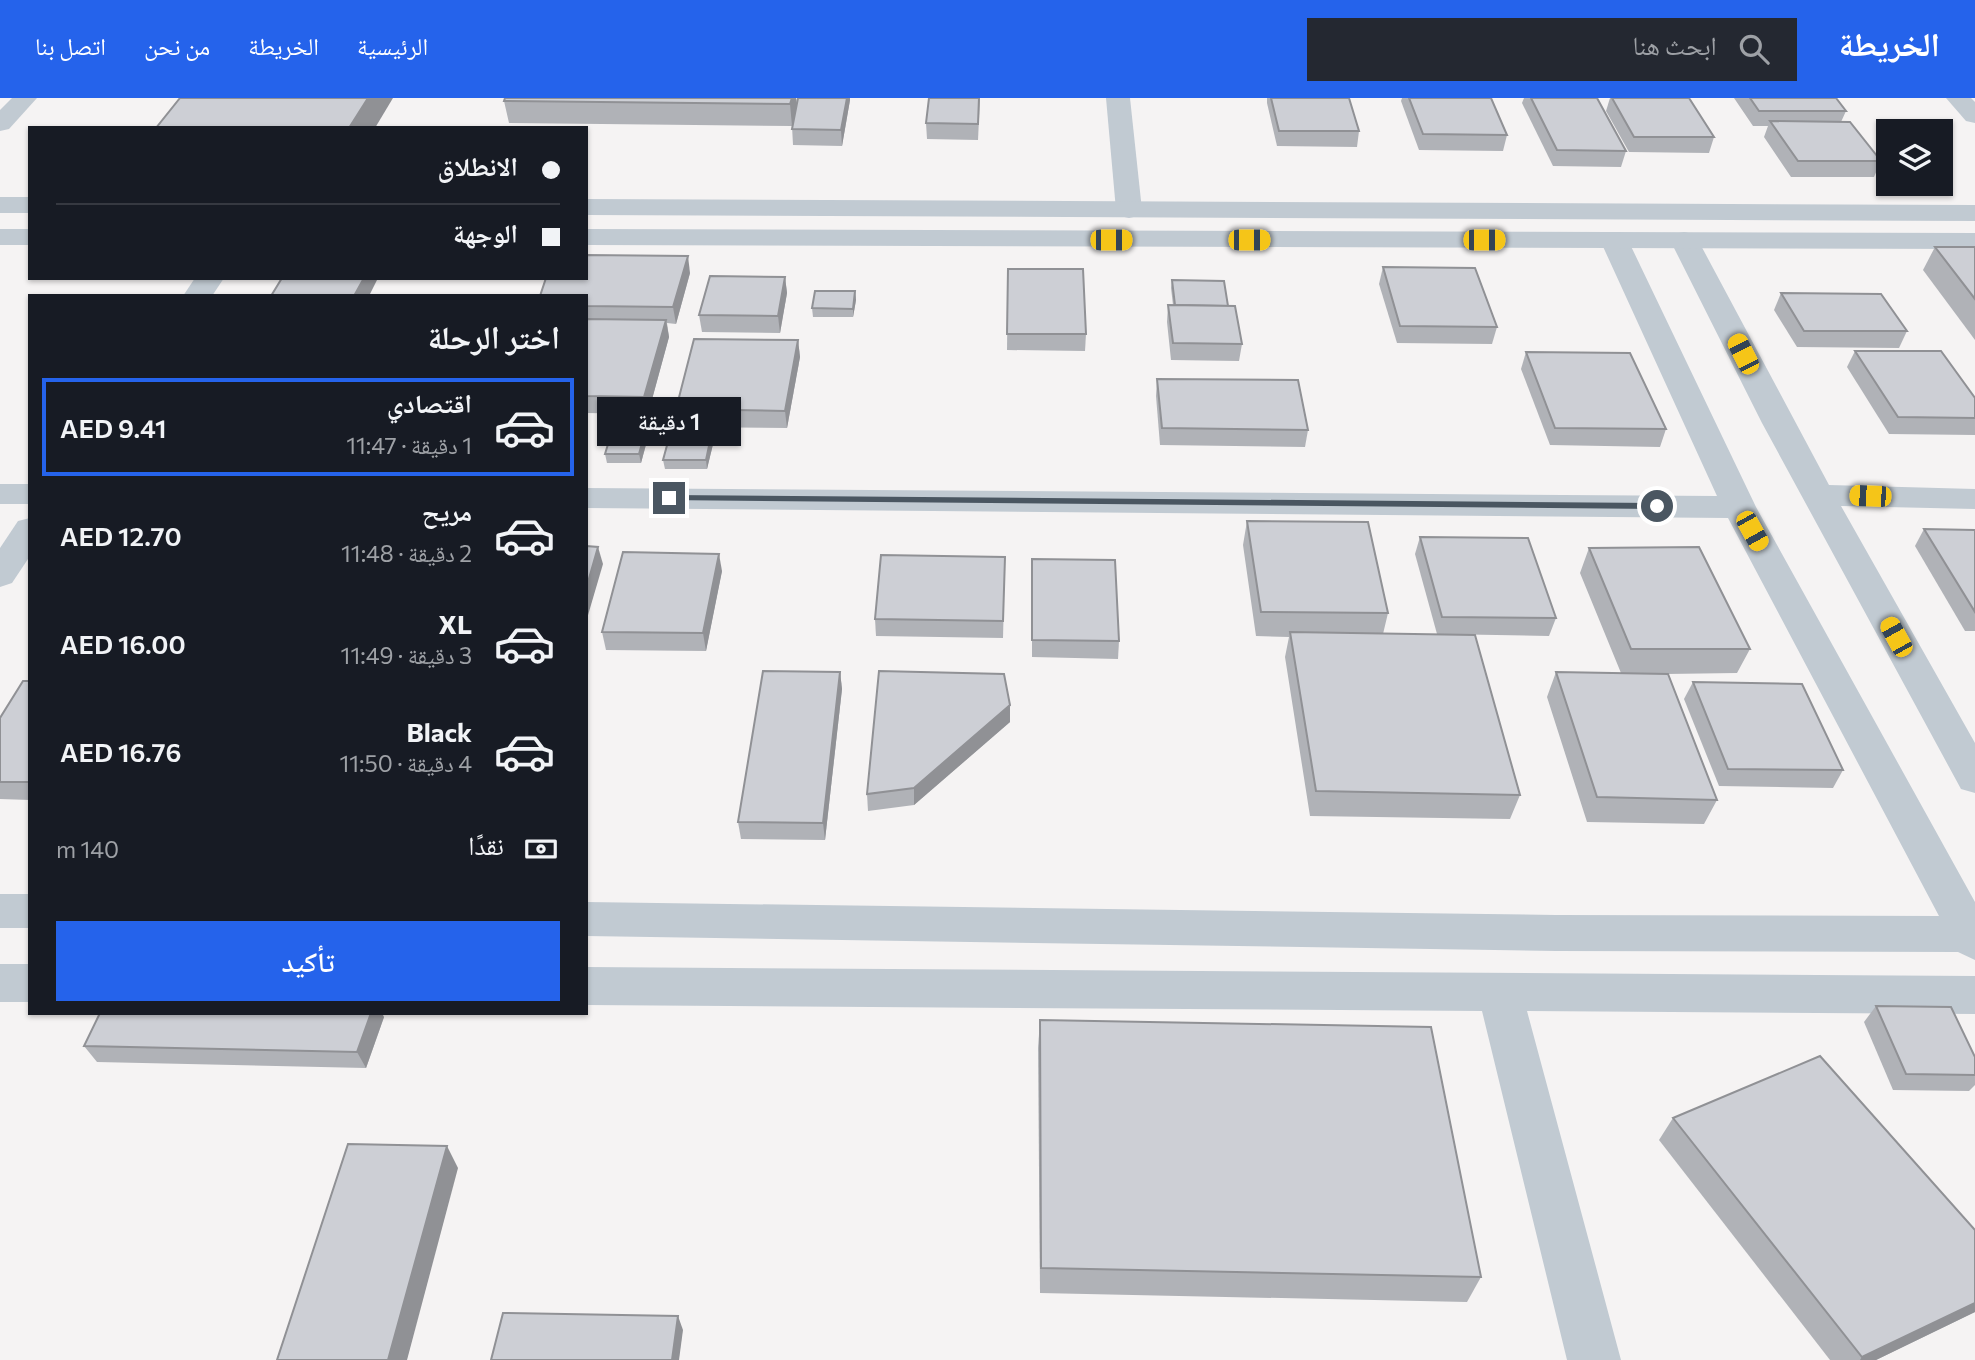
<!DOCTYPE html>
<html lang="ar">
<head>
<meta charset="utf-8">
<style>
	body { margin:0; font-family:Commissioner,"Noto Naskh Arabic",sans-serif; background:#242831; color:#f1f3f6; direction:rtl; height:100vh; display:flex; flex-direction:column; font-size:26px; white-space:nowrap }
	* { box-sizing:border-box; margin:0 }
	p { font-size:23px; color:#9ea1a6 }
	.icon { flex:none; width:38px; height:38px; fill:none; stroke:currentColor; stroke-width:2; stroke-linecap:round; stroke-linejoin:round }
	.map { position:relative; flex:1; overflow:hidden; direction:ltr }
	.drawer { position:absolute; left:28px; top:196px; width:560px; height:721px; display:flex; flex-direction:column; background:#171b24; border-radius:0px; box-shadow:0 2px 5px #0004; direction:rtl }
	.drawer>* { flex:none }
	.guide { position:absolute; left:28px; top:28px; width:560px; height:154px; border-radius:0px; box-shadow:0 2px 5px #0004; direction:rtl; display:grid; align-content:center; height:154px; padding:0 28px; background:#171b24 }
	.tools { position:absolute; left:1876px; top:21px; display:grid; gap:14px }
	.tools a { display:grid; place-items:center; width:77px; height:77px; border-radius:0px; background:#171b24; box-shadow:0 2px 5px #0004; font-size:35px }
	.end { position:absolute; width:32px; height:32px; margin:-16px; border:9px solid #4a5661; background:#fff; box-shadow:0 0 0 4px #fff }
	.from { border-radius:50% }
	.bubble { position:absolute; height:49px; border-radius:0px; background:#171b24; box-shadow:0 2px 5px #0004; font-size:23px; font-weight:600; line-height:49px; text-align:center; direction:rtl }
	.car { position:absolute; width:21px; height:42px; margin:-21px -10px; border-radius:9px; box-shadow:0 0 5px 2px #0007; background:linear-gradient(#f5c518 24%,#345 0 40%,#f5c518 0 76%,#345 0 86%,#f5c518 0) }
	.guide b { display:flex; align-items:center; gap:24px; height:66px; font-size:26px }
	.guide b+b { border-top:2px solid #363941 }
	.guide i { width:18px; height:18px; background:#f1f3f6 }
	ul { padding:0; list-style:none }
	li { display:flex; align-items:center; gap:21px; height:98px; margin:0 14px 10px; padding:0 14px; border:4px solid transparent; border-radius:0px }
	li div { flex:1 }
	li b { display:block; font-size:26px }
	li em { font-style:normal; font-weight:600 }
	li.current { border-color:#2563eb }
	li>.icon { width:63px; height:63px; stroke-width:1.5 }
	h2 { padding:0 28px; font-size:32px; line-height:84px }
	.pay { display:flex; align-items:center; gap:18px; height:77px; padding:0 28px; font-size:26px }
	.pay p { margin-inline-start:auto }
	.action { display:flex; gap:14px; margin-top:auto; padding:14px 28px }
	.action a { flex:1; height:80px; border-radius:0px; background:#2563eb; color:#fff; font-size:28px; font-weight:600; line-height:80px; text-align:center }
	header { display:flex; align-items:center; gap:42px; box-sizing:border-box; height:98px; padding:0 35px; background:#2563eb; color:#fff }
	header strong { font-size:33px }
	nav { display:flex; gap:38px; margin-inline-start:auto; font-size:24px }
	.search { width:490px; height:63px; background:#242831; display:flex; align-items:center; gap:18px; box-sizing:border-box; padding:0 24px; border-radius:0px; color:#9ea1a6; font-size:26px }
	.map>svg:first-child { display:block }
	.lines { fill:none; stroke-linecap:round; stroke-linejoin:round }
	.minor { fill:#c1cad2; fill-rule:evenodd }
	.tertiary { fill:#c1cad2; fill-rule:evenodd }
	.wall { fill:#b0b2b7 }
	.shaded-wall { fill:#909195 }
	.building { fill:#cdcfd5; stroke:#909195; stroke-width:2 }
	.route { fill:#4a5661 }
</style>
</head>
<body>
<header>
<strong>الخريطة</strong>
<div class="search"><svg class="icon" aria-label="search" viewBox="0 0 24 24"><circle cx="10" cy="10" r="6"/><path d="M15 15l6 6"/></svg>ابحث هنا</div>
<nav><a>الرئيسية</a><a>الخريطة</a><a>من نحن</a><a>اتصل بنا</a></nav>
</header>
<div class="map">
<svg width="1975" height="1262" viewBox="0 0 1975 1262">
	<rect width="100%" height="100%" fill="#f5f3f3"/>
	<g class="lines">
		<g class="minor">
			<path d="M12,0H37L9,31L0,33V12Z"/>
			<path d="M1106,0H1130L1142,112L1138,118L1129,120L1120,118L1116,112Z"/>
			<path d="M1614,134L1624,136L1628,142L1756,409L1975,804V862L1958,854L1556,853L586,838V804L1556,817L1939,818L1728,420L586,410V390L1717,398L1600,142L1604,136Z"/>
			<path d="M1684,134L1694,136L1698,142L1829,387L1975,391V411L1841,408L1975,645V695L1961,691L1762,325L1670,142L1674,136Z"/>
			<path d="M195,180H224L212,198H183Z"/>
			<rect x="0" y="386" width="30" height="20"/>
			<path d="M30,420V458L12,485L0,489V450L18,423Z"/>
			<rect x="0" y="796" width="30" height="34"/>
			<rect x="0" y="866" width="30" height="38"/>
			<path d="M586,869L1975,878V916L1527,913L1621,1262H1567L1482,913L586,907Z"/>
		</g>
		<g class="tertiary">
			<path d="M1946,0H1971L1975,4V25L1966,23Z"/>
			<rect x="0" y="99" width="30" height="16"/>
			<path d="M586,101L1975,107V123L586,117Z"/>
			<rect x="0" y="131" width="30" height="16"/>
			<path d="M586,131L1975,135V151L586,147Z"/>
		</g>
	</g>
	<g class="wall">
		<path d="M505,0H796L797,7L798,0H850V2L842,48L793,47L792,28L509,25L504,3Z"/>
		<path d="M980,0L978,42L927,41L926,25Z"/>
		<path d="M1267,0H1349L1359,33L1357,49L1277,48L1267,5Z"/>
		<path d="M1402,0H1491L1507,37L1503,53L1419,52L1401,3Z"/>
		<path d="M1524,0H1597L1626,53L1621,69L1553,68L1522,5Z"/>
		<path d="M1610,0H1689L1714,39L1709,55L1629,54L1606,13Z"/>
		<path d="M1734,0H1836L1846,13L1841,24L1881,63L1874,79H1791L1764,39L1768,28H1753Z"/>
		<path d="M1935,149H1975V242L1923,172Z"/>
		<path d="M1383,169L1497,229L1492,246L1397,245L1379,186Z"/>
		<path d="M1008,171L1086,236L1085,253L1007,252Z"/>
		<path d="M690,175L676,226L667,225L669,239L648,316L586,315V198Z"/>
		<path d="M785,179L787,195L780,235L702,234L699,217Z"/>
		<path d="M1172,182L1228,208L1242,246L1239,263L1171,262L1167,224L1168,207H1173L1171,190Z"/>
		<path d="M855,193L856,202L853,219H813L812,210Z"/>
		<path d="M1781,195L1907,233L1899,250L1797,249L1774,212Z"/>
		<path d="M798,242L800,259L787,330L679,329L676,311Z"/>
		<path d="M1855,253L1975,300V337L1889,336L1847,269Z"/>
		<path d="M1526,254L1666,331L1660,349L1550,347L1521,271Z"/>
		<path d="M1157,281L1308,332L1305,349L1160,347L1156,298Z"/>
		<path d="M646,331L648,339L641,365H607L605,356Z"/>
		<path d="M715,338L707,371H665L663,362Z"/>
		<path d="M1247,423L1388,515L1383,536L1520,697L1510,721L1310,718L1285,559L1289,539L1256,538L1243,447Z"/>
		<path d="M1924,431L1975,432V533H1965L1915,448Z"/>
		<path d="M1420,439L1556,520L1549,538L1437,536L1415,456Z"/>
		<path d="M1589,450L1750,551L1737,575L1666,576L1717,702L1704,726L1587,724L1547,599L1556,574L1621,575L1580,475Z"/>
		<path d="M1005,459L1003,540L876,538L875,521Z"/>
		<path d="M1032,461L1119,543L1118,561L1032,559Z"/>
		<path d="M722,473L706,553L606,552L602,534Z"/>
		<path d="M840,574L842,591L825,742L741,741L738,724Z"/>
		<path d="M30,583V702L0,701V620Z"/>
		<path d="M1693,584L1843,672L1833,690L1719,688L1684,601Z"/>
		<path d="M1010,607V624L914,707L868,713L867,696Z"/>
		<path d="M1876,908L1975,959V987L1969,993L1893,992L1864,924Z"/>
		<path d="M384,919L366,970L97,964L84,948Z"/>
		<path d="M1040,922L1481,1179L1467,1204L1040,1195L1038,950Z"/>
		<path d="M1673,1020L1975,1132V1214L1876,1262H1830L1659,1042Z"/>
	</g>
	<g class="shaded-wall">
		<path d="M368,0H393L375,30H349Z"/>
		<path d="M792,0H796L797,8L792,28L790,6Z"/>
		<path d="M847,0H850V2L842,48L841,32Z"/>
		<path d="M688,158L690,175L676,226L673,209Z"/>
		<path d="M785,179L787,195L780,235L778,218Z"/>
		<path d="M364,180H378L369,198H354Z"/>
		<path d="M855,193L856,202L853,219V211Z"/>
		<path d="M666,222L669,239L648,316L644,299Z"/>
		<path d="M798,242L800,259L787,330L785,313Z"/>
		<path d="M713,329L715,338L707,371L706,362Z"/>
		<path d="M646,331L648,339L641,365L639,356Z"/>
		<path d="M598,449L603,466L586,524V491Z"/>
		<path d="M719,456L722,473L706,553L703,535Z"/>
		<path d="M840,574L842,591L825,742L823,725Z"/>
		<path d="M1010,607V624L914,707V690Z"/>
		<path d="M371,915H382L384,919L366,970L357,954Z"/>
		<path d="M447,1048L458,1070L407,1262H388Z"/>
		<path d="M1975,1205V1214L1876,1262H1860L1862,1259Z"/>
		<path d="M678,1218L683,1232L679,1262H672Z"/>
	</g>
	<g class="building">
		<path d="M180,0H368L349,30H156Z"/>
		<path d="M505,0H792L790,6L504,3Z"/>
		<path d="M798,0H847L841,32L792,31Z"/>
		<path d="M929,0H979L978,26L926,25Z"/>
		<path d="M1271,0H1349L1359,33H1279Z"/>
		<path d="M1409,0H1491L1507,37L1423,36Z"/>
		<path d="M1531,0H1597L1626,53L1557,52Z"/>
		<path d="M1612,0H1689L1714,39H1634Z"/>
		<path d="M1750,0H1836L1846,13H1759Z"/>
		<path d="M1770,23L1850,24L1881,63H1798Z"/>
		<path d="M1935,149H1975V201Z"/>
		<path d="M586,157L688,158L673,209L586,208V198H540L546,180H586Z"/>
		<path d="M1383,169L1475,170L1497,229L1400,228Z"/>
		<path d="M1008,171H1083L1086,236H1007Z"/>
		<path d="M710,178L785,179L778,218L699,217Z"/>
		<path d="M282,180H364L354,198H271Z"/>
		<path d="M1172,182L1224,183L1228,208L1175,207Z"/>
		<path d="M815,193H855L853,211L812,210Z"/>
		<path d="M1781,195L1881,196L1907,233H1804Z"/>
		<path d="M1168,207L1235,208L1242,246L1173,245Z"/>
		<path d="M586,221L666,222L644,299L586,298Z"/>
		<path d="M694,241L798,242L785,313L676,311Z"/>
		<path d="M1855,253H1941L1975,300V320L1898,319Z"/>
		<path d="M1526,254L1630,255L1666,331L1555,330Z"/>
		<path d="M1157,281L1298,282L1308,332L1162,330Z"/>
		<path d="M672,329H713L706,362H663Z"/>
		<path d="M613,330L646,331L639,356H605Z"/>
		<path d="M1247,423L1368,424L1388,515L1261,514Z"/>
		<path d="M1924,431L1975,432V514Z"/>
		<path d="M1420,439L1528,440L1556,520L1442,519Z"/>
		<path d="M586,448L598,449L586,491Z"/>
		<path d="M1699,449L1750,551H1631L1589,450Z"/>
		<path d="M623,454L719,456L703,535L602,534Z"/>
		<path d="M881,457L1005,459L1003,523L875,521Z"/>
		<path d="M1032,461L1115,462L1119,543L1032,542Z"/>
		<path d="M1290,534L1475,537L1520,697L1316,693Z"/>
		<path d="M763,573L840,574L823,725L738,724Z"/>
		<path d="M879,573L1004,576L1010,607L914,690L867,696Z"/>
		<path d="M1556,574L1668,576L1717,702L1597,699Z"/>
		<path d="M23,583H30V684H0V620Z"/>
		<path d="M1693,584L1802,586L1843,672L1728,671Z"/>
		<path d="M1876,908L1951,909L1975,959V977L1906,976Z"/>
		<path d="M100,915H371L357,954L84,948Z"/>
		<path d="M1040,922L1431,929L1481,1179L1041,1170Z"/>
		<path d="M1820,958L1975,1132V1205L1862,1259L1673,1020Z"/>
		<path d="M348,1046L447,1048L388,1262H277Z"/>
		<path d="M503,1215L678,1218L672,1262H491Z"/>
	</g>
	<path class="route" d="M669,397L1657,405L1662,408L1657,411L665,402V398Z"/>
</svg>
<div class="tools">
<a><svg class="icon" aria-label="layers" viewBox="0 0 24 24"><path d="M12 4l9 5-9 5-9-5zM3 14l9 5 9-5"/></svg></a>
</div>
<i class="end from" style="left:1657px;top:408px"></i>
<i class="end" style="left:669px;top:400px"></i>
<div class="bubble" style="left:597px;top:299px;width:144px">1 دقيقة</div>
<i class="car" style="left:1111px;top:142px;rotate:90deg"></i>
<i class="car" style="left:1249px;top:142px;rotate:90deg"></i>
<i class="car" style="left:1484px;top:142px;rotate:90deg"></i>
<i class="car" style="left:1743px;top:256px;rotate:333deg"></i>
<i class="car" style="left:1870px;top:398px;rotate:272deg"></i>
<i class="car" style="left:1752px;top:433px;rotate:151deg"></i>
<i class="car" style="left:1896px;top:539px;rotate:331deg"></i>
<div class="guide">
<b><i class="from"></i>الانطلاق</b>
<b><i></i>الوجهة</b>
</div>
<section class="drawer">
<h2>اختر الرحلة</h2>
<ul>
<li class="current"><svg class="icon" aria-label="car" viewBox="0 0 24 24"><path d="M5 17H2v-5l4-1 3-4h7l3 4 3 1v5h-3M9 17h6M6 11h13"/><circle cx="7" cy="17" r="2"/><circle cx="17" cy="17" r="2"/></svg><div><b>اقتصادي</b><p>1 دقيقة · 11:47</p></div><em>AED 9.41</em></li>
<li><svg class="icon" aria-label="car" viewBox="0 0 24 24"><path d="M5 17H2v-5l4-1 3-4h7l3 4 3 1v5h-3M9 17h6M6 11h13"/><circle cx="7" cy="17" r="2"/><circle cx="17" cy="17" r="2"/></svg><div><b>مريح</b><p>2 دقيقة · 11:48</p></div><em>AED 12.70</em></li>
<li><svg class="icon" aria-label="car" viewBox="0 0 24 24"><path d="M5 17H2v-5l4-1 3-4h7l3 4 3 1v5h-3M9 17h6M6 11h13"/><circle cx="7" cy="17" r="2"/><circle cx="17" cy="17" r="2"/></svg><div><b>XL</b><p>3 دقيقة · 11:49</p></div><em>AED 16.00</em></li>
<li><svg class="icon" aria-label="car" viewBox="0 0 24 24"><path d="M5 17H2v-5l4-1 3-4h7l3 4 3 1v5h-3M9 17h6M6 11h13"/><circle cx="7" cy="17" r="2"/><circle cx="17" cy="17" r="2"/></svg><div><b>Black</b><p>4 دقيقة · 11:50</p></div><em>AED 16.76</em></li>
</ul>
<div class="pay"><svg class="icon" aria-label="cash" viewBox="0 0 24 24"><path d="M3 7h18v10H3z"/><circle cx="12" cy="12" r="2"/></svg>نقدًا<p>140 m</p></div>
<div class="action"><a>تأكيد</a></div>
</section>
</div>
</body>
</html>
